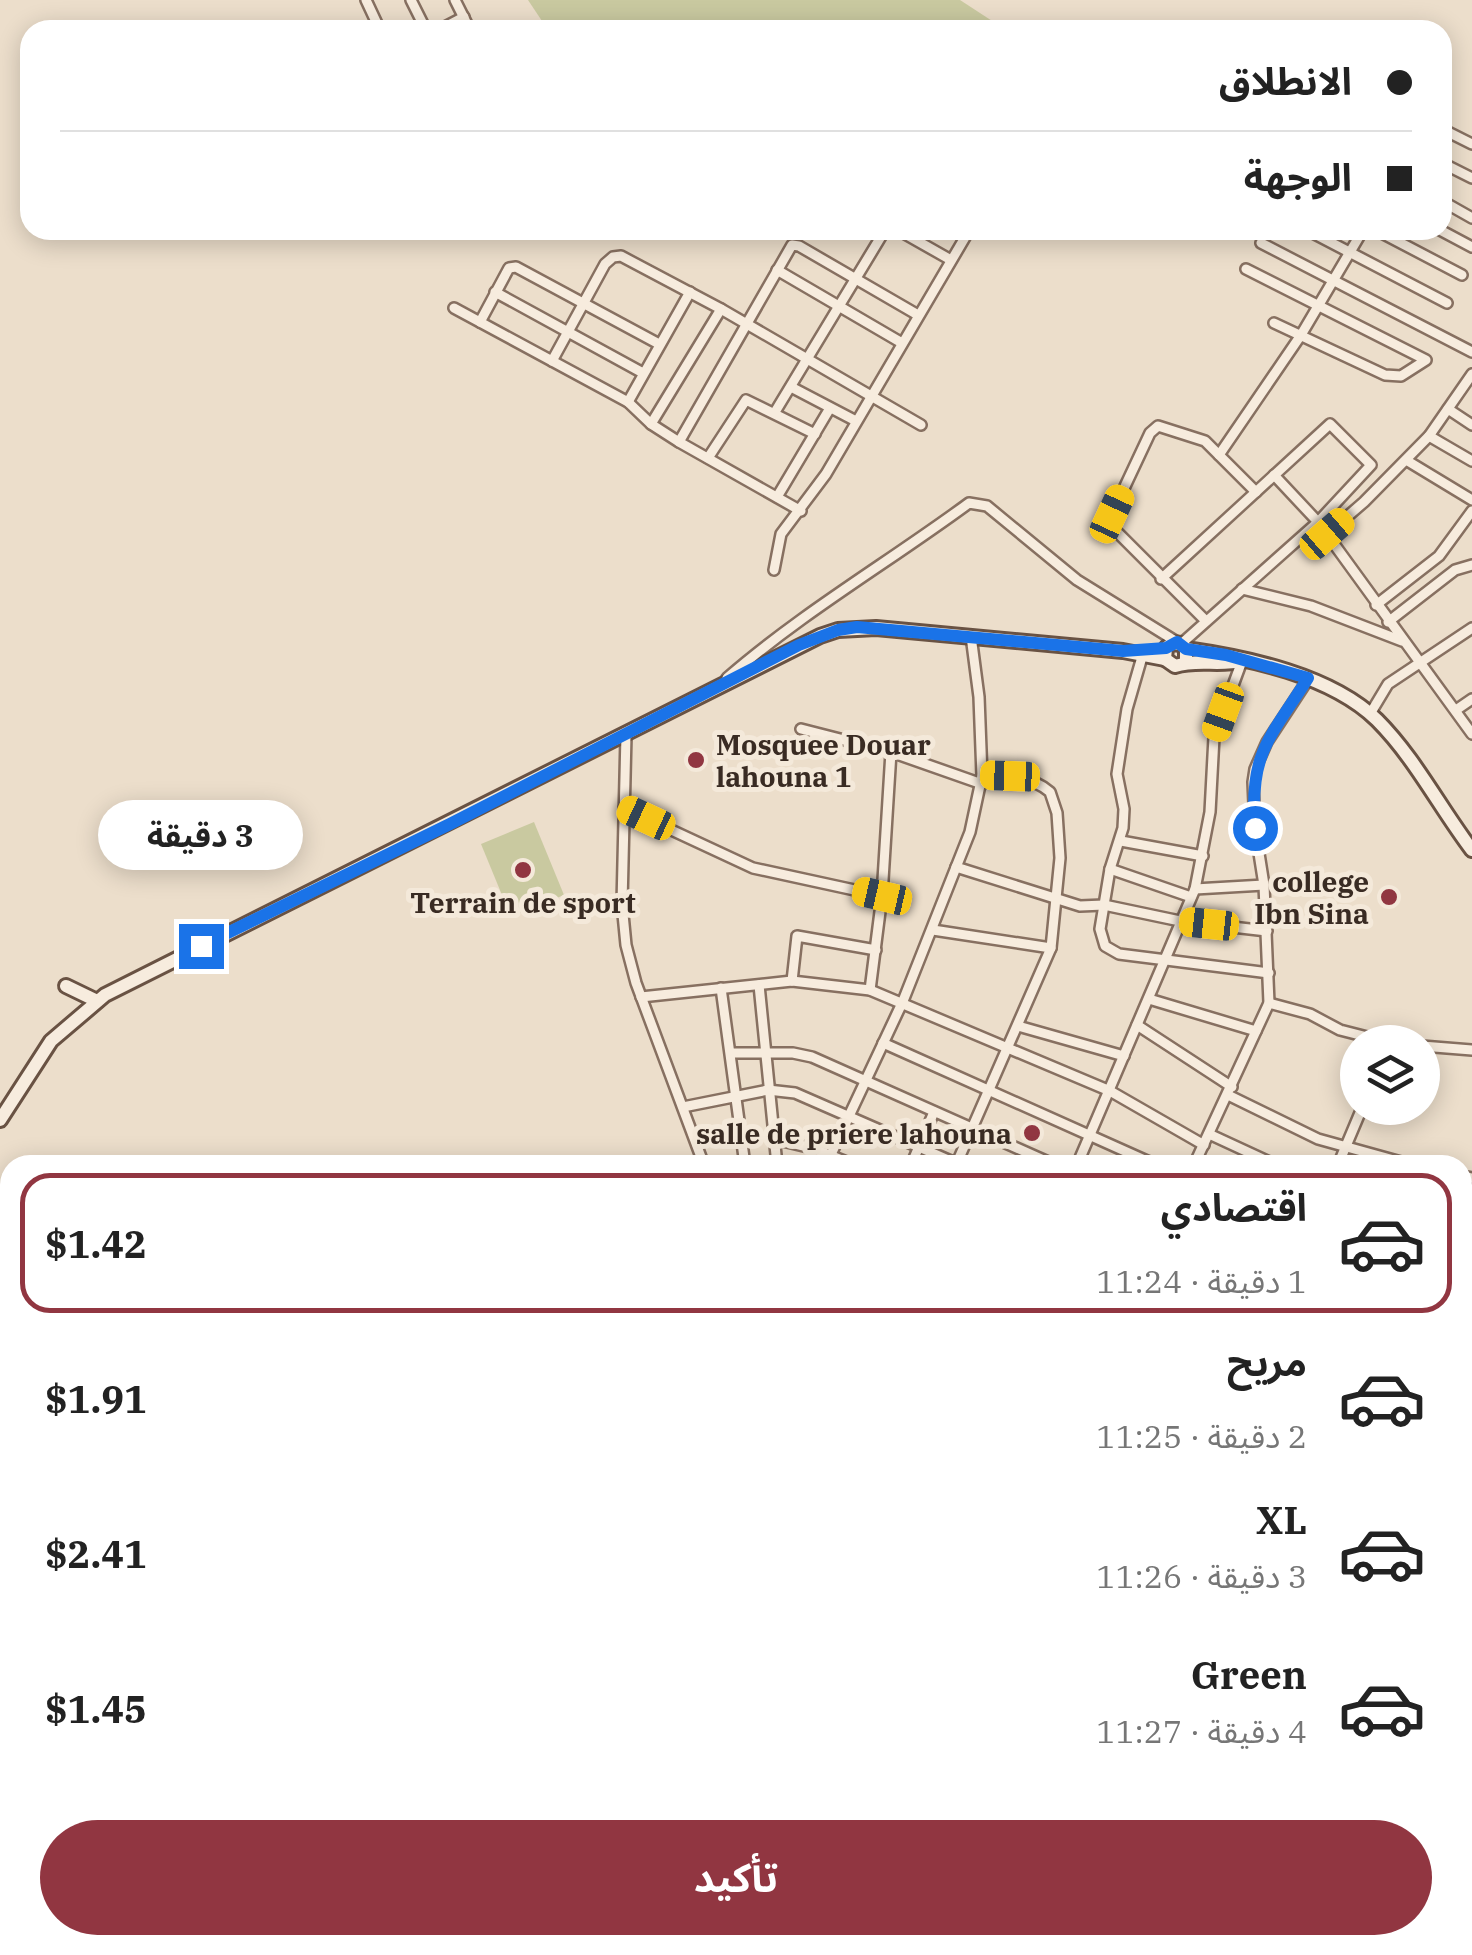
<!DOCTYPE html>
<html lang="ar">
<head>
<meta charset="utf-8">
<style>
	body { margin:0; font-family:"IBM Plex Serif","Noto Sans Arabic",serif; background:#f6f6f6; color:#222; direction:rtl; height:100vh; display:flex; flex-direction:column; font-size:38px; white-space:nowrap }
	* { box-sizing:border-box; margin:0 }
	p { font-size:32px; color:#767676 }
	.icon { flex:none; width:55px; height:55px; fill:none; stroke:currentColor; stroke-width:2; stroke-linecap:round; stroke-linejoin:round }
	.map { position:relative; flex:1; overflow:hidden; direction:ltr }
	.panel { position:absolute; left:0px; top:1155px; width:1472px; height:800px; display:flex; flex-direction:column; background:#fff; border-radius:30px 30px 0 0; box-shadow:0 5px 25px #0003; direction:rtl }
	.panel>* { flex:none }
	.top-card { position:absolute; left:20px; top:20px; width:1432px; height:220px; border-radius:30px; box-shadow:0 5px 25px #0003; direction:rtl; display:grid; align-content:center; height:220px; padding:0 40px; background:#fff }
	.fabs { position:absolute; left:1340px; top:1025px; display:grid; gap:20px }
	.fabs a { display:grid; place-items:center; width:100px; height:100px; border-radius:50%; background:#fff; box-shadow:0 5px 25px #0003; font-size:50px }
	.end { position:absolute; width:45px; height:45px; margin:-22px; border:12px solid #1a73e8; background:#fff; box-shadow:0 0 0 5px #fff }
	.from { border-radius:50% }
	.bubble { position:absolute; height:70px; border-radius:35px; background:#fff; box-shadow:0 5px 25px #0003; font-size:32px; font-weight:700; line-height:70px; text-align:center; direction:rtl }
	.car { position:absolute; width:30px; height:60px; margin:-30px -15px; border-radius:12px; box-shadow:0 0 8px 2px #0007; background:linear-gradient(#f5c518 24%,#345 0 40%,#f5c518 0 76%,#345 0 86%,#f5c518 0) }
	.top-card b { display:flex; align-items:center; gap:35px; height:95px; font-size:38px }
	.top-card b+b { border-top:2px solid #e0e0e0 }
	.top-card i { width:25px; height:25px; background:#222 }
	ul { padding:18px 0 0; list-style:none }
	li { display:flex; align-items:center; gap:30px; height:140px; margin:0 20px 15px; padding:0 20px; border:5px solid transparent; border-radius:30px }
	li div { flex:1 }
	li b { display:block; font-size:38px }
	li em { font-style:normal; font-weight:700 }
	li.on { border-color:#913641 }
	li>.icon { width:90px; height:90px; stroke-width:1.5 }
	.primary-button { display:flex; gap:20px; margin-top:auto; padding:20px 40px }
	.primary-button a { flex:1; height:115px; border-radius:60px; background:#913641; color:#fff; font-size:40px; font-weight:700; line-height:115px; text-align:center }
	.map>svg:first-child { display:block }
	.green { fill:#c9c9a0 }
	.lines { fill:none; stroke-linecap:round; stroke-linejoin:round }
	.minor-casing { stroke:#877061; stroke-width:14 }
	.secondary-casing { stroke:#695243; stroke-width:18 }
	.primary-casing { stroke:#564034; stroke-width:19 }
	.minor { stroke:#f7ecde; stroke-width:9 }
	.secondary { stroke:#f7ecde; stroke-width:12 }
	.primary { stroke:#eacda8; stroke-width:14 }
	.route { stroke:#1a73e8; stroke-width:12 }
	.poi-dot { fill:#913641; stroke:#f4e9da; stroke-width:4 }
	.labels { text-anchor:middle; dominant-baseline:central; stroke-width:10; stroke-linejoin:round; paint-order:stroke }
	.poi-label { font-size:28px; font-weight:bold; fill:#392b23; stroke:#f4e9da; text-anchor:end }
</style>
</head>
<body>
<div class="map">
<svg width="1472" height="1955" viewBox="0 0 1472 1955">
	<rect width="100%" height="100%" fill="#ecdecb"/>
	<g class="green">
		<path d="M528,0H960L1006,30H548Z"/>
		<path d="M534,822L564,895L511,917L481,844Z"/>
	</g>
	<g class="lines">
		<defs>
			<g id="minor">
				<path d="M366,0L380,30"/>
				<path d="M411,0L426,30"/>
				<path d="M455,0L470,30"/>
				<path d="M439,30L464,17"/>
				<path d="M1442,129L1472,144"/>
				<path d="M1442,163L1472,178"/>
				<path d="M1442,201L1472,218"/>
				<path d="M898,230L951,260"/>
				<path d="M1307,230L1447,303"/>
				<path d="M1376,230L1462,275"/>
				<path d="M1440,230L1472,247"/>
				<path d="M1261,243L1472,352"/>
				<path d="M1246,269L1426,360L1401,376L1385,375L1274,323"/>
				<path d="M777,270L902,343"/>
				<path d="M495,292L643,373"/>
				<path d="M454,308L628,402L651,424L679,442L792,245L799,246L918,315"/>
				<path d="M480,322L509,268L516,267L659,344"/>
				<path d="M552,361L605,264L613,257L621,256L721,309L921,425"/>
				<path d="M791,387L856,421"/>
				<path d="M628,402L690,292"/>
				<path d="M1448,409L1472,425"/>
				<path d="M775,412L885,230"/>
				<path d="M651,424L721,309"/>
				<path d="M1429,436L1472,461"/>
				<path d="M679,442L801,511"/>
				<path d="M1219,455L1301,335L1363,230"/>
				<path d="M708,458L746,400L815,434"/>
				<path d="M1406,460L1472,500"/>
				<path d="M1274,475L1318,522L1472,734"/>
				<path d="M777,497L830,408"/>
				<path d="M1327,534L1364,502L1429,436L1472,374"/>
				<path d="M774,570L781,534L826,474L967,234"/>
				<path d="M1161,579L1330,424L1371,465L1318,522L1181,644"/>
				<path d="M1242,589L1311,606L1402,641"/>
				<path d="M1376,605L1439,556L1472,511"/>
				<path d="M1206,621L1111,526L1112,514L1150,433L1158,426L1205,441L1256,492"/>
				<path d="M1388,622L1455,570L1472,565"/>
				<path d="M1142,657L1127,709L1117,774L1124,809L1123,828L1110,869L1100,929L1105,946L1119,954L1269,973"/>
				<path d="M727,678C803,612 889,562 969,503L987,506L1077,580L1177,642"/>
				<path d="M1456,710L1472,699"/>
				<path d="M1370,714L1388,684L1472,628"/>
				<path d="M801,729L891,752L982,784"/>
				<path d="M626,735L622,904L626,945L636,983L704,1165"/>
				<path d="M624,808L753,868L882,896"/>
				<path d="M1121,841L1203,856"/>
				<path d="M956,867L1080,906L1104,905L1180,921L1267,931"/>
				<path d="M1110,869L1191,897"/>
				<path d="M1195,889L1264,885"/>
				<path d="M933,930L1051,948"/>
				<path d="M792,981L797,936L876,950"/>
				<path d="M759,985L777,1165"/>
				<path d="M721,988L745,1165"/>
				<path d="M870,990L882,896L891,752"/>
				<path d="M641,997L792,981L870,990L1110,1091L1204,1145"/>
				<path d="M1149,999L1256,1031"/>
				<path d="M1269,1003L1310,1014L1340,1030L1387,1042"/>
				<path d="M1137,1025L1232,1087"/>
				<path d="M1018,1026L1124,1056"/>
				<path d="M883,1043L1156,1165"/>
				<path d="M1422,1046L1472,1050"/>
				<path d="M731,1053H793L812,1057L1055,1165"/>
				<path d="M1228,1095L1318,1139L1412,1165"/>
				<path d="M683,1107L768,1090L795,1093L960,1165"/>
				<path d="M1209,1134L1276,1165"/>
				<path d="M774,1139L812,1148L854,1165"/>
				<path d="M826,1165L903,1001L970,832L982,776L979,697L971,636"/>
				<path d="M911,1165L934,1112"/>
				<path d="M956,1165L1051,948L1060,858L1057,813L1050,792C1032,776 1005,776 982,776"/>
				<path d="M1077,1165L1195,889L1210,812L1214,737L1242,661"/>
				<path d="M1194,1165L1269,1003L1264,885L1255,828L1253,782L1255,769L1267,742L1309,678"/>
				<path d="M1338,1165L1362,1108"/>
				<path d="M1462,1176L1472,1178"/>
				<path d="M1469,1224L1472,1216"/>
				<path d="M1462,1254L1472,1258"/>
				<path d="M1462,1302L1472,1306"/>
				<path d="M1462,1347L1472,1352"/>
				<path d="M1462,1415L1472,1417"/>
				<path d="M1462,1490L1472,1477"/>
				<path d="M1462,1541L1472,1529"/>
				<path d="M1462,1607L1472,1595"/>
				<path d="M0,1649L10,1642"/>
				<path d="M0,1707L10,1716"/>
				<path d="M1462,1711L1472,1700"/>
				<path d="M1462,1743L1472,1750"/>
				<path d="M1462,1795L1472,1802"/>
				<path d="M0,1823L10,1833"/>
				<path d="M1462,1844L1472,1849"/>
				<path d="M0,1901L10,1891"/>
				<path d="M1462,1912L1472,1887"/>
				<path d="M1462,1923L1472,1927"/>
				<path d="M104,1945L133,1954"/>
				<path d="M284,1945L281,1952L284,1955"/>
				<path d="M852,1945L858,1955"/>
				<path d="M923,1945L929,1955"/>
				<path d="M1035,1945L1044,1955"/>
				<path d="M1289,1945L1315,1955"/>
				<path d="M1411,1945L1435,1955"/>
				<path d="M1200,1948L1219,1955"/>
				<path d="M8,1955L17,1945"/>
				<path d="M44,1955L48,1945"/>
				<path d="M314,1955L321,1945"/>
				<path d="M362,1955L383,1945"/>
				<path d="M741,1955L759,1945"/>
				<path d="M982,1955L999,1945"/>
				<path d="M1060,1955L1064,1945"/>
				<path d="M1100,1955L1104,1945"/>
				<path d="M1147,1955L1152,1945"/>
				<path d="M1246,1955L1250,1945"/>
			</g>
			<g id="secondary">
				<path d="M1186,649C1248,658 1331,675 1377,720C1415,758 1440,808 1472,850"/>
				<path d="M1186,661V649L1181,644L1172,643L1166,648L1165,659L1175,666C1196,659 1218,666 1242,661"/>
				<path d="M66,986L97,1001"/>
				<path d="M0,1120L51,1041L105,995L820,636L838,630L876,628L1123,651L1165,659"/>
			</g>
			<g id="primary">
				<path d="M0,1353L10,1359"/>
				<path d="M780,1945L786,1955"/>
			</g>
		</defs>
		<use href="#minor" class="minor-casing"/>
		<use href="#secondary" class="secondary-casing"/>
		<use href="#primary" class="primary-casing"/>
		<use href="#minor" class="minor"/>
		<use href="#secondary" class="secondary"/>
		<use href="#primary" class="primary"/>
	</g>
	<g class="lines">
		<path class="route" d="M201,946L450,824L799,645L838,630L857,627L1123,651L1166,648L1177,642L1186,649L1226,655L1308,678C1270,738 1249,753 1255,828"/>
	</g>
	<g class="poi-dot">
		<circle cx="696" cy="760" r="10"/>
		<circle cx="523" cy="870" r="10"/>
		<circle cx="1389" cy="897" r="10"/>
		<circle cx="1032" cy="1133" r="10"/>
	</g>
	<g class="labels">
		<g class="poi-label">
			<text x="716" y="744" text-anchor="start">Mosquee Douar<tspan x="716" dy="32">lahouna 1</tspan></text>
			<text x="1369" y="881">college<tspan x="1369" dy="32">Ibn Sina</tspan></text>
			<text x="523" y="902" text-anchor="middle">Terrain de sport</text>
			<text x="1012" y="1133">salle de priere lahouna</text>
		</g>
	</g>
</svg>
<div class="fabs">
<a><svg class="icon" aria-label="layers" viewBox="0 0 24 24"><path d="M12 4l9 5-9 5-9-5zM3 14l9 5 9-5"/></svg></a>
</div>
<i class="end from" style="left:1255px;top:828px"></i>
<i class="end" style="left:201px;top:946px"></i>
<div class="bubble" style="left:98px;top:800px;width:205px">3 دقيقة</div>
<i class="car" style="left:1112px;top:514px;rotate:25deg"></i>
<i class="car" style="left:1327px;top:534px;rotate:49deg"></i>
<i class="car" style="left:1223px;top:712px;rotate:200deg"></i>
<i class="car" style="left:1010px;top:776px;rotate:272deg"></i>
<i class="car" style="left:646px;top:818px;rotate:295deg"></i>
<i class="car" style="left:882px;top:896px;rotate:283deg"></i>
<i class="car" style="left:1209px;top:924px;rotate:276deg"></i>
<div class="top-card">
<b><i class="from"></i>الانطلاق</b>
<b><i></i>الوجهة</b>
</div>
<section class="panel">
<ul>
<li class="on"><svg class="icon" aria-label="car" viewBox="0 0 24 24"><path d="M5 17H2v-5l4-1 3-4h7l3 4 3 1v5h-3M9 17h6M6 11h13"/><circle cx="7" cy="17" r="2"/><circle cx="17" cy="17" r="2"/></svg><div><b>اقتصادي</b><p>1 دقيقة · 11:24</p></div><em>$1.42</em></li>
<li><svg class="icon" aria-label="car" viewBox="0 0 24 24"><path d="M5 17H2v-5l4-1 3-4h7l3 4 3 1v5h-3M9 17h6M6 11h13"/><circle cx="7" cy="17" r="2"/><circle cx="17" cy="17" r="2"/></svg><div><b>مريح</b><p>2 دقيقة · 11:25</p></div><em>$1.91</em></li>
<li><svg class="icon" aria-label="car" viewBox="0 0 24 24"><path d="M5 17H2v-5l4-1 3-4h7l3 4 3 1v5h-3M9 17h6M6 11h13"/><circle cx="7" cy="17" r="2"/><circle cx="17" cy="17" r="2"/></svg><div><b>XL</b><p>3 دقيقة · 11:26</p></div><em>$2.41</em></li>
<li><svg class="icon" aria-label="car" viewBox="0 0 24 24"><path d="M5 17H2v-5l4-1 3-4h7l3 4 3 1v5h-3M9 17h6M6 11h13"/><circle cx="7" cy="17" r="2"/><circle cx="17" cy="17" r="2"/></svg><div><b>Green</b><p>4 دقيقة · 11:27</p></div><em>$1.45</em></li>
</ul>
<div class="primary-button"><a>تأكيد</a></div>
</section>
</div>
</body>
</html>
